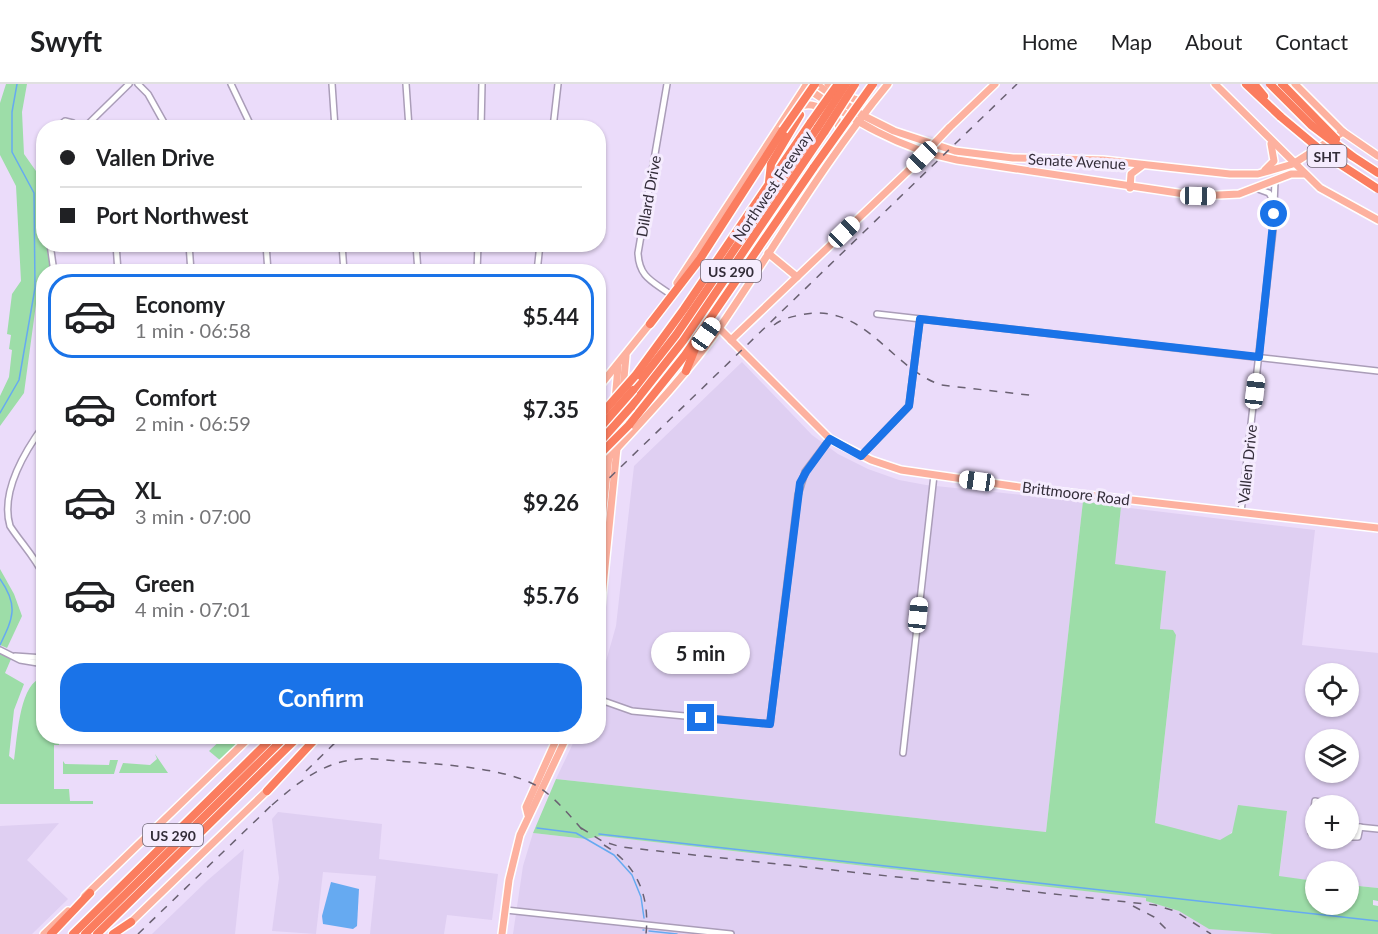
<!DOCTYPE html>
<html lang="en">
<head>
<meta charset="utf-8">
<style>
	body { margin:0; font-family:Lato,sans-serif; background:#f6f6f6; color:#202124; height:100vh; display:flex; flex-direction:column; font-size:22px; white-space:nowrap }
	* { box-sizing:border-box; margin:0 }
	p { font-size:20px; color:#757577 }
	.icon { flex:none; width:33px; height:33px; fill:none; stroke:currentColor; stroke-width:2; stroke-linecap:round; stroke-linejoin:round }
	.map { position:relative; flex:1; overflow:hidden }
	.sheet { position:absolute; left:36px; top:180px; width:570px; height:480px; display:flex; flex-direction:column; background:#fff; border-radius:24px; box-shadow:0 2px 4px #0004 }
	.sheet>* { flex:none }
	.banner { position:absolute; left:36px; top:36px; width:570px; height:132px; border-radius:24px; box-shadow:0 2px 4px #0004; display:grid; align-content:center; height:132px; padding:0 24px; background:#fff }
	.buttons { position:absolute; left:1305px; top:579px; display:grid; gap:12px }
	.buttons a { display:grid; place-items:center; width:54px; height:54px; border-radius:50%; background:#fff; box-shadow:0 2px 4px #0004; font-size:30px }
	.end { position:absolute; width:27px; height:27px; margin:-14px; border:8px solid #1a73e8; background:#fff; box-shadow:0 0 0 3px #fff }
	.from { border-radius:50% }
	.bubble { position:absolute; height:42px; border-radius:21px; background:#fff; box-shadow:0 2px 4px #0004; font-size:20px; font-weight:700; line-height:42px; text-align:center }
	.car { position:absolute; width:18px; height:36px; margin:-18px -9px; border-radius:8px; box-shadow:0 0 4px 2px #0007; background:linear-gradient(#fff 24%,#345 0 40%,#fff 0 76%,#345 0 86%,#fff 0) }
	.banner b { display:flex; align-items:center; gap:21px; height:57px; font-size:22px }
	.banner b+b { border-top:2px solid #e0e0e0 }
	.banner i { width:15px; height:15px; background:#202124 }
	ul { padding:10px 0 0; list-style:none }
	li { display:flex; align-items:center; gap:18px; height:84px; margin:0 12px 9px; padding:0 12px; border:3px solid transparent; border-radius:24px }
	li div { flex:1 }
	li b { display:block; font-size:22px }
	li em { font-style:normal; font-weight:700 }
	li.active { border-color:#1a73e8 }
	li>.icon { width:54px; height:54px; stroke-width:1.5 }
	.action { display:flex; gap:12px; margin-top:auto; padding:12px 24px }
	.action a { flex:1; height:69px; border-radius:24px; background:#1a73e8; color:#fff; font-size:24px; font-weight:700; line-height:69px; text-align:center }
	header { display:flex; align-items:center; gap:36px; box-sizing:border-box; height:84px; padding:0 30px; background:#fff; border-bottom:2px solid #e0e0e0 }
	header strong { font-size:28px }
	nav { display:flex; gap:33px; margin-inline-start:auto; font-size:21px }
	.map>svg:first-child { display:block }
	.built { fill:#dfcff2; fill-rule:evenodd }
	.green { fill:#9ddda8 }
	.water { fill:#66aaf1 }
	.lines { fill:none; stroke-linecap:round; stroke-linejoin:round }
	.stream { stroke:#66aaf1; stroke-width:1.5 }
	.minor-casing { stroke:#aa9db8; stroke-width:8 }
	.major-casing { stroke:#fff; stroke-width:10 }
	.highway-casing { stroke:#fff; stroke-width:11 }
	.minor { stroke:#fff; stroke-width:5 }
	.major { stroke:#fdb19f; stroke-width:7 }
	.highway { stroke:#fb7d5f; stroke-width:8 }
	.rail { stroke:#6a6172; stroke-width:1.5; stroke-dasharray:8 8; stroke-linecap:butt }
	.major-bridge-casing { stroke:#fff; stroke-width:10; stroke-linecap:butt }
	.highway-bridge-casing { stroke:#fff; stroke-width:11; stroke-linecap:butt }
	.major-bridge { stroke:#fdb19f; stroke-width:7 }
	.highway-bridge { stroke:#fb7d5f; stroke-width:8 }
	.route { stroke:#1a73e8; stroke-width:8 }
	.labels { text-anchor:middle; dominant-baseline:central; stroke-width:6; stroke-linejoin:round; paint-order:stroke }
	.shield { fill:#f5ecfe; stroke:#6d6674; stroke-width:1.5 }
	.shield-label { font-size:14px; font-weight:bold; fill:#332d39 }
	.street-label { font-size:15px; fill:#332d39; stroke:#f5ecfe }
</style>
</head>
<body>
<header>
<strong>Swyft</strong>
<nav><a>Home</a><a>Map</a><a>About</a><a>Contact</a></nav>
</header>
<div class="map">
<svg width="1378" height="850" viewBox="0 0 1378 850">
	<rect width="100%" height="100%" fill="#ebdcfa"/>
	<g class="built">
		<path d="M742,278L812,351L838,370L868,385L899,396L926,401L1083,417L1046,748L556,695L576,653L598,652L599,602L616,542L634,382Z"/>
		<path d="M1121,423L1315,446L1302,561L1378,569V804L1349,801L1348,788H1316L1315,797L1279,793L1287,728L1236,742L1227,754L1220,756L1155,740L1176,551L1160,545L1166,487L1114,480ZM1316,590H1348V622H1316ZM1316,656H1348V688H1316ZM1316,722H1348V754H1316Z"/>
		<path d="M278,728L382,740L379,775L498,790L492,836L447,831L444,850H370L376,792L323,788L316,850L272,847L279,794L272,735Z"/>
		<path d="M59,739L27,776L68,815L32,850H0V742Z"/>
		<path d="M533,749L586,755L601,752L1147,814V817L1179,827L1210,843L1274,850H513L523,782Z"/>
		<path d="M244,765L235,850H152L208,796Z"/>
	</g>
	<g class="green">
		<path d="M6,0H27L22,28L24,70L43,97L44,160L48,161L51,187L44,188L43,219L36,220L24,309L0,342V312L9,293L12,266L9,265L11,251L7,250L12,210L21,197L16,102L0,71V19Z"/>
		<path d="M1083,417L1121,423L1115,480L1166,487L1160,545L1173,546L1176,551L1155,739L1220,756L1232,749L1238,721L1287,727L1279,792L1315,797L1316,820H1348L1349,801L1378,804V817L1373,816V821L1378,822V850H1274L1209,845L1179,827L1146,817V814L601,752L586,755L533,749L556,695L1046,748Z"/>
		<path d="M0,485L14,510L22,532L7,564L0,561Z"/>
		<path d="M0,569L11,575L5,589L24,600L14,626L9,672L14,676C17,657 19,604 39,595L43,598L44,652L125,653L124,659L111,658V655L59,658V661H54V705H69L70,717H93V720H0Z"/>
		<path d="M224,653H245L221,677L209,667Z"/>
		<path d="M155,670L168,689H119L123,679L150,681L157,675Z"/>
		<path d="M110,676H118L114,690H63V677L65,680L109,681Z"/>
	</g>
	<path class="water" d="M331,798L359,805L357,842L353,845L323,840L322,832Z"/>
	<g class="lines">
		<g class="stream">
			<path d="M0,329L19,296L35,204L34,109L12,68V28L17,0"/>
			<path d="M0,495C19,522 13,534 0,561"/>
			<path d="M537,744L576,749L614,771L632,791L641,813L644,834"/>
			<path d="M599,750L1378,837"/>
			<path d="M643,846H644"/>
			<path d="M649,847L677,850"/>
		</g>
		<defs>
			<g id="minor">
				<path d="M138,0L148,10L167,44"/>
				<path d="M231,0L252,44"/>
				<path d="M332,0L335,44"/>
				<path d="M406,0L409,44"/>
				<path d="M667,0L638,169C639,193 652,197 670,210"/>
				<path d="M57,44L65,37L73,39L78,44"/>
				<path d="M84,44L129,0"/>
				<path d="M481,44L482,0"/>
				<path d="M553,44L558,0"/>
				<path d="M44,82V91"/>
				<path d="M1258,105L1269,109L1273,116"/>
				<path d="M50,160L54,188"/>
				<path d="M116,160L118,188"/>
				<path d="M189,160L191,188"/>
				<path d="M266,160L268,188"/>
				<path d="M342,160L344,188"/>
				<path d="M416,160L418,188"/>
				<path d="M477,188L478,160"/>
				<path d="M537,188L540,160"/>
				<path d="M877,230L1378,287"/>
				<path d="M44,341C25,367 0,408 10,442C21,459 35,473 44,492"/>
				<path d="M861,372L909,322L920,235"/>
				<path d="M1241,428L1273,146L1275,97"/>
				<path d="M0,566L20,576L44,580"/>
				<path d="M15,572L44,574"/>
				<path d="M598,615L632,627L770,640L798,411L805,388L830,355"/>
				<path d="M903,669L934,391"/>
				<path d="M1348,742L1378,745"/>
				<path d="M1316,749L1311,748L1315,717L1337,722"/>
				<path d="M1348,753H1358L1360,743"/>
				<path d="M505,826L731,850"/>
			</g>
			<g id="major">
				<path d="M816,0L862,31L894,47L955,67L1013,74L1103,76L1230,90H1258L1293,80L1343,48"/>
				<path d="M828,0L854,15L863,17"/>
				<path d="M1215,0L1320,104L1378,136"/>
				<path d="M1295,0L1343,48L1378,72"/>
				<path d="M805,3C853,36 899,65 957,76L1198,112L1239,110L1291,90H1304"/>
				<path d="M799,23C813,16 825,27 837,35L840,49"/>
				<path d="M949,44L995,0"/>
				<path d="M1265,86L1274,77L1271,60"/>
				<path d="M1130,104L1131,90L1143,81"/>
				<path d="M768,169L797,193"/>
				<path d="M677,199L807,0"/>
				<path d="M719,244L830,355L871,376L901,386L1026,404L1378,444"/>
				<path d="M731,256L908,87"/>
				<path d="M598,304L653,236"/>
				<path d="M623,305L626,272"/>
				<path d="M615,317L618,283"/>
				<path d="M598,320V344"/>
				<path d="M598,385C640,339 684,294 720,243C776,161 825,76 888,0"/>
				<path d="M598,471L609,372"/>
				<path d="M598,553L617,364"/>
				<path d="M528,731L526,723L558,652"/>
				<path d="M85,812L251,652"/>
				<path d="M129,840L270,704"/>
				<path d="M44,850L68,827"/>
				<path d="M502,850L509,796L520,751L567,652"/>
			</g>
			<g id="highway">
				<path d="M1246,0L1281,33"/>
				<path d="M1254,0L1264,12"/>
				<path d="M1352,72L1378,89"/>
				<path d="M769,98L771,80L800,31"/>
				<path d="M650,240L700,175L783,46"/>
				<path d="M686,287L695,265"/>
				<path d="M635,292L684,225L811,38"/>
				<path d="M633,306L676,251L818,43"/>
				<path d="M631,323L683,257L825,47"/>
				<path d="M629,341L685,271L814,83"/>
				<path d="M267,707L318,652"/>
				<path d="M51,850L90,809"/>
				<path d="M73,850L274,652"/>
				<path d="M85,850L286,652"/>
				<path d="M97,850L299,652"/>
				<path d="M113,850L131,838"/>
			</g>
		</defs>
		<use href="#minor" class="minor-casing"/>
		<use href="#major" class="major-casing"/>
		<use href="#highway" class="highway-casing"/>
		<use href="#minor" class="minor"/>
		<use href="#major" class="major"/>
		<use href="#highway" class="highway"/>
		<g class="rail">
			<path d="M774,241C781,235 791,233 800,231C865,217 889,283 941,301L1037,312"/>
			<path d="M598,405L1017,0"/>
			<path d="M306,687L342,652"/>
			<path d="M272,721C303,694 331,672 375,675C420,680 498,680 537,702C556,714 571,733 586,750"/>
			<path d="M581,744L602,757L621,763L1155,821L1175,827L1211,850"/>
			<path d="M604,761C637,781 650,812 646,850"/>
			<path d="M1133,822L1154,833L1171,850"/>
			<path d="M138,850L276,717"/>
		</g>
		<defs>
			<path id="major-bridge" d="M908,87L949,44"/>
			<g id="highway-bridge">
				<path d="M1270,0L1311,41L1352,72"/>
				<path d="M1282,0L1336,55"/>
				<path d="M1281,33L1329,73L1378,105"/>
				<path d="M811,38L838,0"/>
				<path d="M818,43L846,0"/>
				<path d="M783,46L815,0"/>
				<path d="M825,47L855,0"/>
				<path d="M814,83L873,0"/>
				<path d="M598,334L635,292"/>
				<path d="M598,346L633,306"/>
				<path d="M598,360L631,323"/>
				<path d="M598,372L629,341"/>
			</g>
		</defs>
		<use href="#major-bridge" class="major-bridge-casing"/>
		<use href="#highway-bridge" class="highway-bridge-casing"/>
		<use href="#major-bridge" class="major-bridge"/>
		<use href="#highway-bridge" class="highway-bridge"/>
	</g>
	<g class="lines">
		<path class="route" d="M701,634L770,640L800,399L806,388L830,355L861,372L909,322L920,235L1259,273L1274,130"/>
	</g>
	<g class="labels">
		<g class="shield">
			<rect x="1307.5" y="61" width="39" height="22" rx="4.5"/>
			<rect x="701" y="176" width="60" height="22" rx="4.5"/>
			<rect x="143" y="740" width="60" height="22" rx="4.5"/>
		</g>
		<g class="shield-label">
			<text x="1327" y="72">SHT</text>
			<text x="731" y="187">US 290</text>
			<text x="173" y="751">US 290</text>
		</g>
		<g class="street-label">
			<text transform="translate(1077 77) rotate(3)">Senate Avenue</text>
			<text transform="translate(772 102) rotate(-56)">Northwest Freeway</text>
			<text transform="translate(648 112) rotate(-80)">Dillard Drive</text>
			<text transform="translate(1247 380) rotate(-84)">Vallen Drive</text>
			<text transform="translate(1076 409) rotate(7)">Brittmoore Road</text>
		</g>
	</g>
</svg>
<div class="buttons">
<a><svg class="icon" aria-label="locate" viewBox="0 0 24 24"><circle cx="12" cy="12" r="6"/><path d="M12 2v4M12 18v4M2 12h4M18 12h4"/></svg></a>
<a><svg class="icon" aria-label="layers" viewBox="0 0 24 24"><path d="M12 4l9 5-9 5-9-5zM3 14l9 5 9-5"/></svg></a>
<a>+</a>
<a>−</a>
</div>
<i class="end from" style="left:1274px;top:130px"></i>
<i class="end" style="left:701px;top:634px"></i>
<div class="bubble" style="left:651px;top:548px;width:99px">5 min</div>
<i class="car" style="left:922px;top:73px;rotate:224deg"></i>
<i class="car" style="left:1198px;top:112px;rotate:91deg"></i>
<i class="car" style="left:844px;top:148px;rotate:46deg"></i>
<i class="car" style="left:706px;top:250px;rotate:35deg"></i>
<i class="car" style="left:1255px;top:307px;rotate:7deg"></i>
<i class="car" style="left:977px;top:397px;rotate:278deg"></i>
<i class="car" style="left:918px;top:531px;rotate:6deg"></i>
<div class="banner">
<b><i class="from"></i>Vallen Drive</b>
<b><i></i>Port Northwest</b>
</div>
<section class="sheet">
<ul>
<li class="active"><svg class="icon" aria-label="car" viewBox="0 0 24 24"><path d="M5 17H2v-5l4-1 3-4h7l3 4 3 1v5h-3M9 17h6M6 11h13"/><circle cx="7" cy="17" r="2"/><circle cx="17" cy="17" r="2"/></svg><div><b>Economy</b><p>1 min · 06:58</p></div><em>$5.44</em></li>
<li><svg class="icon" aria-label="car" viewBox="0 0 24 24"><path d="M5 17H2v-5l4-1 3-4h7l3 4 3 1v5h-3M9 17h6M6 11h13"/><circle cx="7" cy="17" r="2"/><circle cx="17" cy="17" r="2"/></svg><div><b>Comfort</b><p>2 min · 06:59</p></div><em>$7.35</em></li>
<li><svg class="icon" aria-label="car" viewBox="0 0 24 24"><path d="M5 17H2v-5l4-1 3-4h7l3 4 3 1v5h-3M9 17h6M6 11h13"/><circle cx="7" cy="17" r="2"/><circle cx="17" cy="17" r="2"/></svg><div><b>XL</b><p>3 min · 07:00</p></div><em>$9.26</em></li>
<li><svg class="icon" aria-label="car" viewBox="0 0 24 24"><path d="M5 17H2v-5l4-1 3-4h7l3 4 3 1v5h-3M9 17h6M6 11h13"/><circle cx="7" cy="17" r="2"/><circle cx="17" cy="17" r="2"/></svg><div><b>Green</b><p>4 min · 07:01</p></div><em>$5.76</em></li>
</ul>
<div class="action"><a>Confirm</a></div>
</section>
</div>
</body>
</html>
